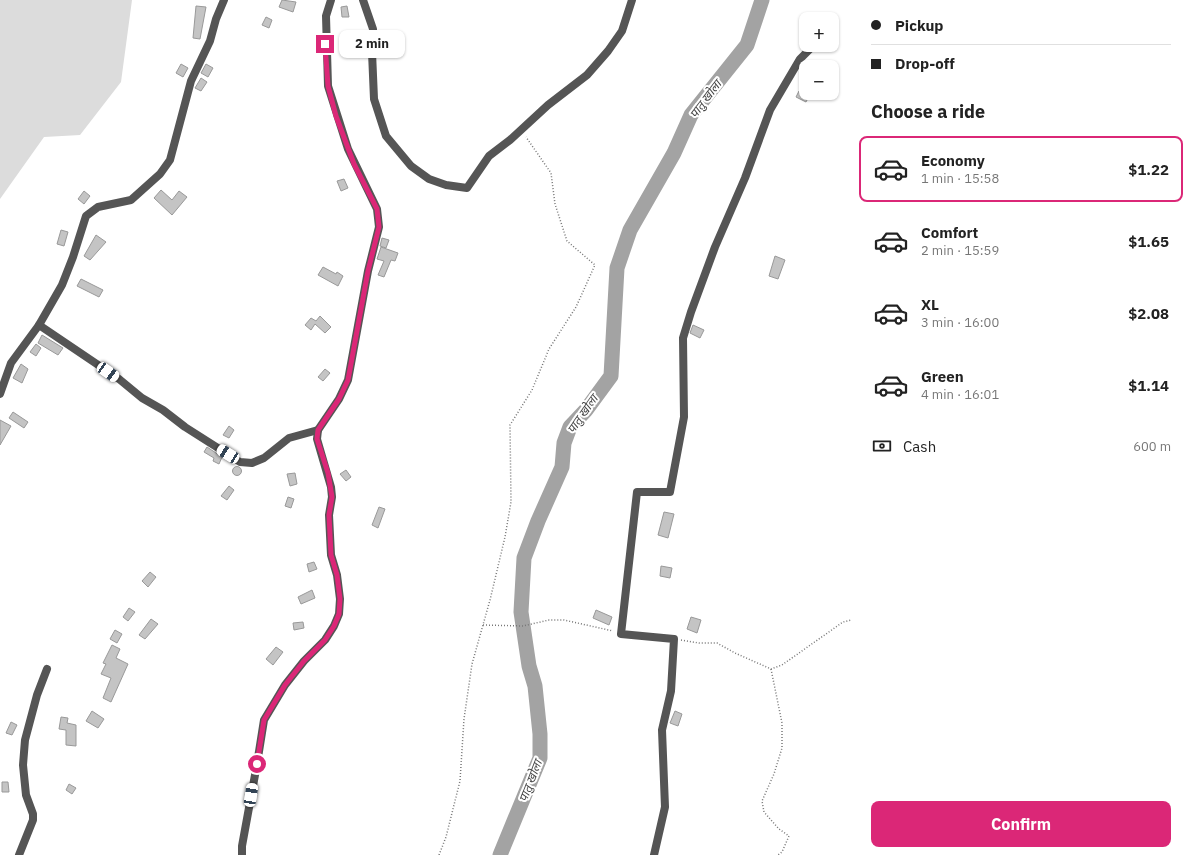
<!DOCTYPE html>
<html lang="en">
<head>
<meta charset="utf-8">
<style>
	body { margin:0; font-family:"IBM Plex Sans","Noto Sans Devanagari",sans-serif; background:#f2f2f2; color:#222; height:100vh; display:flex; flex-direction:column; font-size:15px; white-space:nowrap }
	* { box-sizing:border-box; margin:0 }
	p { font-size:13px; color:#767676 }
	.icon { flex:none; width:22px; height:22px; fill:none; stroke:currentColor; stroke-width:2; stroke-linecap:round; stroke-linejoin:round }
	.map { position:relative; flex:1; overflow:hidden }
	.details { display:flex; flex-direction:column; background:#fff; width:340px }
	.details>* { flex:none }
	.top-card { display:grid; align-content:center; height:88px; padding:0 20px; background:#fff }
	.controls { position:absolute; left:799px; top:12px; display:grid; gap:8px }
	.controls a { display:grid; place-items:center; width:40px; height:40px; border-radius:8px; background:#fff; box-shadow:0 1px 3px #0004; font-size:20px }
	.end { position:absolute; width:18px; height:18px; margin:-9px; border:5px solid #db2777; background:#fff; box-shadow:0 0 0 2px #fff }
	.from { border-radius:50% }
	.bubble { position:absolute; height:28px; border-radius:8px; background:#fff; box-shadow:0 1px 3px #0004; font-size:13px; font-weight:700; line-height:28px; text-align:center }
	.car { position:absolute; width:12px; height:24px; margin:-12px -6px; border-radius:5px; box-shadow:0 0 3px 1px #0007; background:linear-gradient(#fff 24%,#345 0 40%,#fff 0 76%,#345 0 86%,#fff 0) }
	.top-card b { display:flex; align-items:center; gap:14px; height:38px; font-size:15px }
	.top-card b+b { border-top:1px solid #e0e0e0 }
	.top-card i { width:10px; height:10px; background:#222 }
	ul { padding:0; list-style:none }
	li { display:flex; align-items:center; gap:12px; height:66px; margin:0 8px 6px; padding:0 12px; border:2px solid transparent; border-radius:8px }
	li div { flex:1 }
	li b { display:block; font-size:15px }
	li em { font-style:normal; font-weight:700 }
	li.active { border-color:#db2777 }
	li>.icon { width:36px; height:36px; stroke-width:1.5 }
	h2 { padding:0 20px; font-size:18px; line-height:48px }
	.pay { display:flex; align-items:center; gap:10px; height:44px; padding:0 20px; font-size:15px }
	.pay p { margin-inline-start:auto }
	.cta { display:flex; gap:8px; margin-top:auto; padding:8px 20px }
	.cta a { flex:1; height:46px; border-radius:8px; background:#db2777; color:#fff; font-size:16px; font-weight:700; line-height:46px; text-align:center }
	main { display:flex; flex:1; min-height:0 }
	.map>svg:first-child { display:block }
	.green { fill:#dcdcdc }
	.lines { fill:none; stroke-linecap:round; stroke-linejoin:round }
	.river { stroke:#a3a3a3; stroke-width:15 }
	.building { fill:#c4c4c4; stroke:#999 }
	.path { stroke:#777; stroke-width:1.5; stroke-dasharray:1 2; stroke-linecap:butt }
	.minor { stroke:#555; stroke-width:8 }
	.route { stroke:#db2777; stroke-width:5 }
	.labels { text-anchor:middle; dominant-baseline:central; stroke-width:4; stroke-linejoin:round; paint-order:stroke }
	.water-label { font-size:12px; font-style:italic; fill:#444; stroke:#fff }
</style>
</head>
<body>
<main>
<div class="map">
<svg width="851" height="855" viewBox="0 0 851 855">
	<rect width="100%" height="100%" fill="#fff"/>
	<path class="green" d="M0,0H132L121,82L80,135L44,137L0,199Z"/>
	<g class="lines">
		<path class="river" d="M500,855L540,758V734L535,686L529,666L521,612L524,558L538,521L562,467L564,443L570,427L586,410L611,376L617,268L630,230L674,153L691,115L747,45L762,0"/>
	</g>
	<g class="building">
		<path d="M282,0L296,2L293,12L279,7Z"/>
		<path d="M196,6L206,7L200,39L193,38Z"/>
		<path d="M347,6L349,17H342L341,7Z"/>
		<path d="M266,17L272,20L269,28L262,25Z"/>
		<path d="M181,64L188,68L183,77L176,73Z"/>
		<path d="M206,64L213,68L208,77L201,73Z"/>
		<path d="M201,78L207,82L201,91L195,88Z"/>
		<path d="M799,91L809,96L806,102L796,97Z"/>
		<path d="M344,179L348,188L341,191L337,181Z"/>
		<path d="M161,190L172,200L179,191L187,197L172,215L154,198Z"/>
		<path d="M84,191L90,196L84,204L78,199Z"/>
		<path d="M61,230L68,232L64,246L57,244Z"/>
		<path d="M96,235L106,242L90,260L84,256Z"/>
		<path d="M382,238L389,240L386,248L380,246Z"/>
		<path d="M381,247L398,253L395,261L391,260L384,277L378,275L384,261L377,259Z"/>
		<path d="M775,256L785,260L778,279L769,276Z"/>
		<path d="M323,267L336,274L337,272L343,276L338,286L318,275Z"/>
		<path d="M81,279L103,290L99,297L77,286Z"/>
		<path d="M320,316L331,327L325,333L315,324L311,330L305,325L311,318L316,321Z"/>
		<path d="M693,325L704,330L700,338L690,333Z"/>
		<path d="M42,335L63,348L58,355L38,343Z"/>
		<path d="M36,344L41,348L36,356L30,352Z"/>
		<path d="M21,364L28,369L22,383L13,378Z"/>
		<path d="M325,369L330,373L323,381L318,377Z"/>
		<path d="M13,412L28,422L24,428L9,418Z"/>
		<path d="M0,420L11,426L0,445Z"/>
		<path d="M229,426L234,430L229,438L223,435Z"/>
		<path d="M207,447L222,457L219,464L213,461L214,458L204,452Z"/>
		<circle cx="237" cy="471" r="4.5"/>
		<path d="M346,470L351,477L346,481L340,474Z"/>
		<path d="M295,473L297,484L290,486L287,474Z"/>
		<path d="M229,486L234,490L227,500L221,496Z"/>
		<path d="M288,497L294,499L291,508L285,506Z"/>
		<path d="M379,507L385,509L378,528L372,525Z"/>
		<path d="M664,512L674,514L668,538L658,535Z"/>
		<path d="M314,562L317,569L309,572L307,564Z"/>
		<path d="M661,566L672,568L670,578L660,576Z"/>
		<path d="M150,572L156,577L148,587L142,581Z"/>
		<path d="M312,590L315,598L301,604L298,597Z"/>
		<path d="M129,608L135,612L128,621L123,617Z"/>
		<path d="M596,610L612,617L609,625L593,618Z"/>
		<path d="M691,617L701,620L697,633L687,629Z"/>
		<path d="M151,619L158,624L145,639L139,635Z"/>
		<path d="M303,622L304,628L294,630L293,623Z"/>
		<path d="M115,630L122,634L117,643L110,639Z"/>
		<path d="M112,645L120,649L116,658L128,664L111,702L103,698L111,678L101,674L106,664L103,663Z"/>
		<path d="M276,647L283,652L273,665L266,659Z"/>
		<path d="M92,711L104,719L98,728L86,721Z"/>
		<path d="M675,711L682,714L678,726L670,723Z"/>
		<path d="M61,717L68,718L67,723L76,725V746L66,745V730L59,729Z"/>
		<path d="M11,722L17,725L12,735L6,733Z"/>
		<path d="M2,782H8L9,792H2Z"/>
		<path d="M69,784L76,788L72,794L66,790Z"/>
	</g>
	<g class="lines">
		<g class="path">
			<path d="M483,625L523,626L549,620H564L613,631"/>
			<path d="M681,640L699,643H717L735,653L771,669L782,665L843,622L851,620"/>
			<path d="M771,669L782,723V748L774,774L762,801L764,812L779,829L789,836L782,852L778,855"/>
			<path d="M439,855L446,837L460,781L464,719L472,664L490,600L505,537L511,502L510,425L532,390L549,349L576,307L595,265L567,241L555,204L551,173L526,137"/>
		</g>
		<g class="minor">
			<path d="M363,0L373,29L372,52L374,99L386,136L411,166L429,179L446,185L467,188L489,156L510,140L548,105L587,75L608,51L622,31L632,0"/>
			<path d="M39,325L119,379L142,398L163,410L185,427L240,462L252,463L264,458L289,438L318,430"/>
			<path d="M0,394L11,363L39,325L62,285L73,257L86,216L98,207L131,200L160,174L170,160L191,81L210,41L216,19L224,0"/>
			<path d="M19,855L33,820V814L26,795L23,765L25,740L37,695L47,669"/>
			<path d="M242,855V846L257,764L264,720L285,685L304,661L325,640L334,626L339,614L340,599L337,575L331,555L329,515L332,497L331,487L317,439L318,430L339,399L348,380L368,271L379,227L377,209L348,149L328,86L326,16L331,0"/>
			<path d="M654,855L665,807L662,730L671,691L674,639L621,634L637,492H670L684,417L683,338L691,312L715,247L745,178L770,110L800,59L814,45"/>
		</g>
	</g>
	<g class="lines">
		<path class="route" d="M257,764L264,720L285,685L304,661L325,640L334,626L339,614L340,599L337,575L331,555L329,515L332,497L328,473L317,439L318,430L339,399L348,380L368,271L379,227L377,209L354,164L336,116L328,86L325,44"/>
	</g>
	<g class="labels">
		<g class="water-label">
			<text transform="translate(705 99) rotate(-53)">पातु खोला</text>
			<text transform="translate(582 414) rotate(-55)">पातु खोला</text>
			<text transform="translate(530 781) rotate(-69)">पातु खोला</text>
		</g>
	</g>
</svg>
<div class="controls">
<a>+</a>
<a>−</a>
</div>
<i class="end from" style="left:257px;top:764px"></i>
<i class="end" style="left:325px;top:44px"></i>
<div class="bubble" style="left:339px;top:30px;width:66px">2 min</div>
<i class="car" style="left:108px;top:372px;rotate:125deg"></i>
<i class="car" style="left:228px;top:454px;rotate:302deg"></i>
<i class="car" style="left:251px;top:795px;rotate:9deg"></i>
</div>
<section class="details">
<div class="top-card">
<b><i class="from"></i>Pickup</b>
<b><i></i>Drop-off</b>
</div>
<h2>Choose a ride</h2>
<ul>
<li class="active"><svg class="icon" aria-label="car" viewBox="0 0 24 24"><path d="M5 17H2v-5l4-1 3-4h7l3 4 3 1v5h-3M9 17h6M6 11h13"/><circle cx="7" cy="17" r="2"/><circle cx="17" cy="17" r="2"/></svg><div><b>Economy</b><p>1 min · 15:58</p></div><em>$1.22</em></li>
<li><svg class="icon" aria-label="car" viewBox="0 0 24 24"><path d="M5 17H2v-5l4-1 3-4h7l3 4 3 1v5h-3M9 17h6M6 11h13"/><circle cx="7" cy="17" r="2"/><circle cx="17" cy="17" r="2"/></svg><div><b>Comfort</b><p>2 min · 15:59</p></div><em>$1.65</em></li>
<li><svg class="icon" aria-label="car" viewBox="0 0 24 24"><path d="M5 17H2v-5l4-1 3-4h7l3 4 3 1v5h-3M9 17h6M6 11h13"/><circle cx="7" cy="17" r="2"/><circle cx="17" cy="17" r="2"/></svg><div><b>XL</b><p>3 min · 16:00</p></div><em>$2.08</em></li>
<li><svg class="icon" aria-label="car" viewBox="0 0 24 24"><path d="M5 17H2v-5l4-1 3-4h7l3 4 3 1v5h-3M9 17h6M6 11h13"/><circle cx="7" cy="17" r="2"/><circle cx="17" cy="17" r="2"/></svg><div><b>Green</b><p>4 min · 16:01</p></div><em>$1.14</em></li>
</ul>
<div class="pay"><svg class="icon" aria-label="cash" viewBox="0 0 24 24"><path d="M3 7h18v10H3z"/><circle cx="12" cy="12" r="2"/></svg>Cash<p>600 m</p></div>
<div class="cta"><a>Confirm</a></div>
</section>
</main>
</body>
</html>
